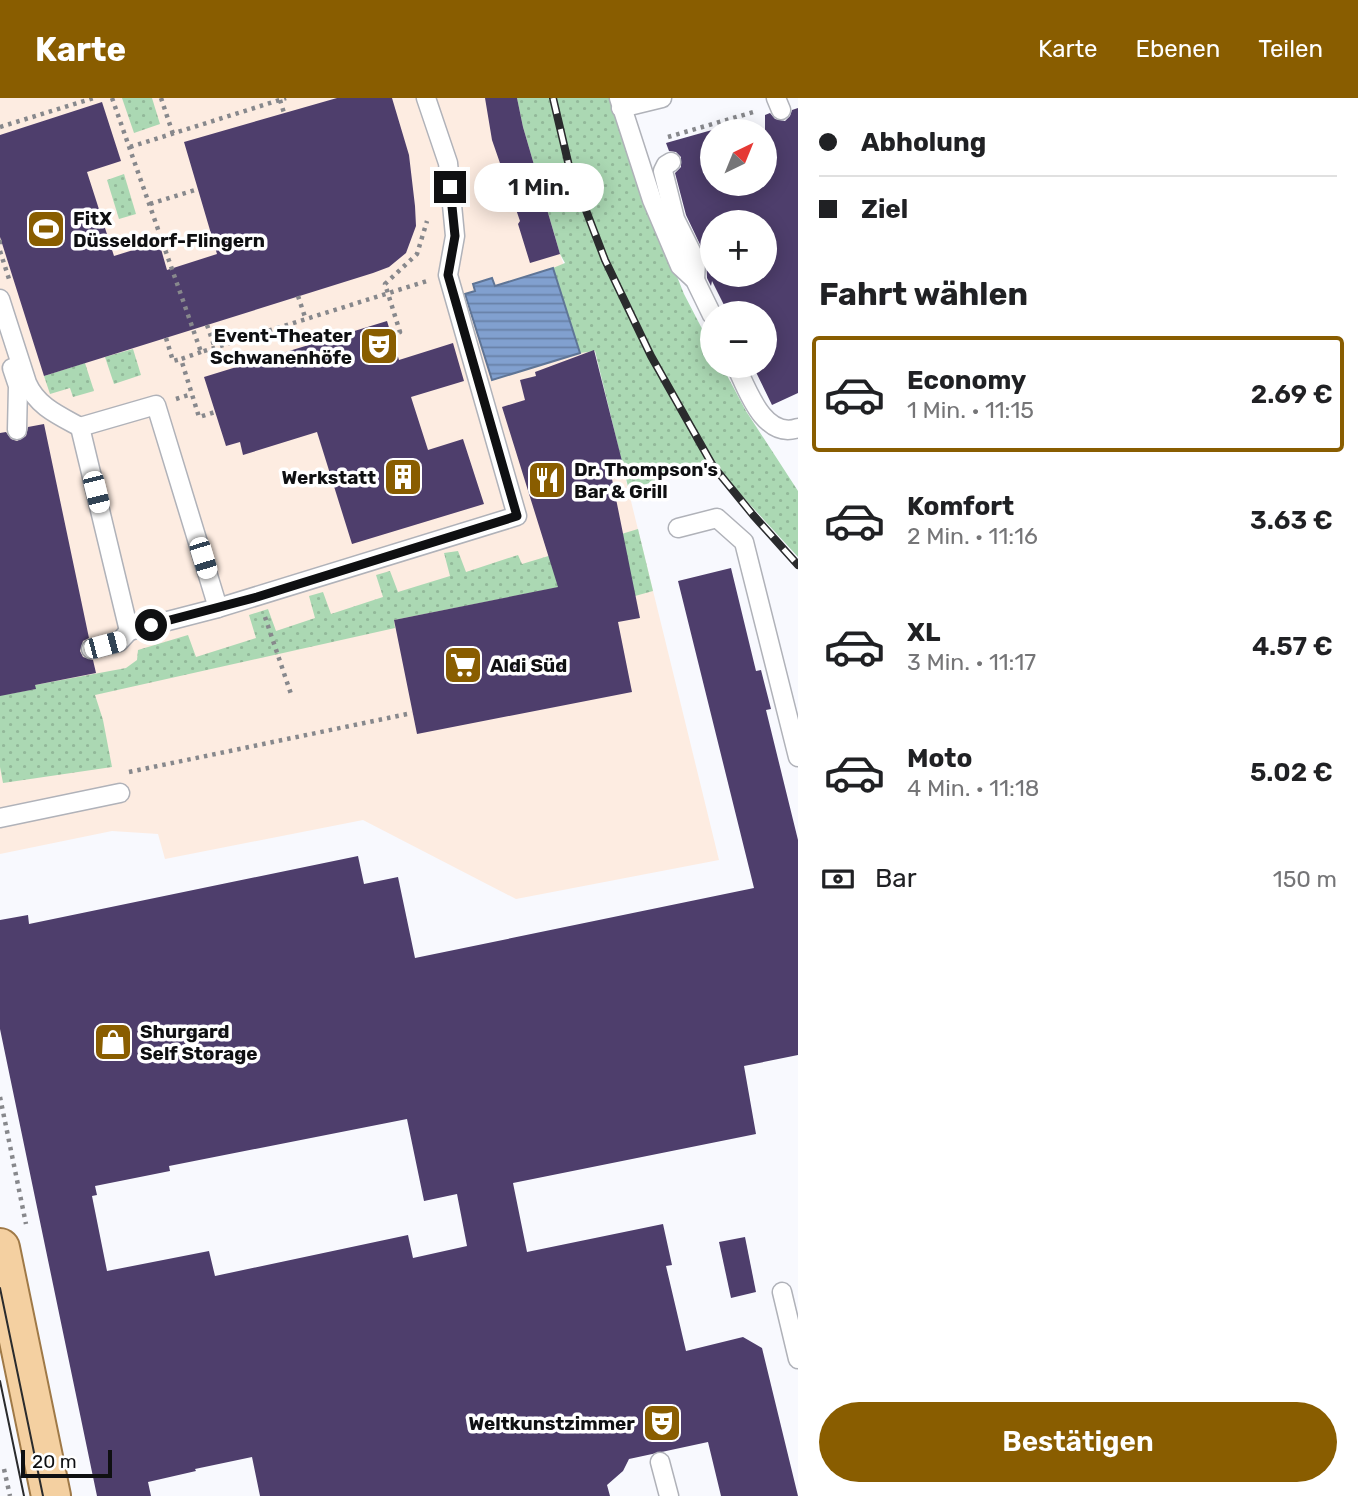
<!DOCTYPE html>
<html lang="de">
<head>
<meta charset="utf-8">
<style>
	body { margin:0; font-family:Rubik,sans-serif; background:#f6f6f6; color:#202124; height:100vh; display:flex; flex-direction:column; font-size:26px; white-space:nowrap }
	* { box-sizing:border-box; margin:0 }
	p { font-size:23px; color:#757577 }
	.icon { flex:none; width:38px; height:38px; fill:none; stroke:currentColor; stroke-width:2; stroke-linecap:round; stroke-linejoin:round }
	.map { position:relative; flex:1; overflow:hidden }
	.sheet { display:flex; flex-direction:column; background:#fff; width:560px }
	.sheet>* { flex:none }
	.hud { display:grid; align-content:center; height:154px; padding:0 21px; background:#fff }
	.needle { width:46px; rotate:43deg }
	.buttons { position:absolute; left:700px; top:21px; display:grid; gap:14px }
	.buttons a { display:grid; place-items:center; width:77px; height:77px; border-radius:50%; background:#fff; box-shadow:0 4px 18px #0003; font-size:35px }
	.scale { position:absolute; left:21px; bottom:18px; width:91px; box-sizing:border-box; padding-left:7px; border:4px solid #0f1012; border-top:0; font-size:19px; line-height:24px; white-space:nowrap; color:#0f1012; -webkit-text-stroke:5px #fff; paint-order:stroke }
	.end { position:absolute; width:32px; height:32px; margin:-16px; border:9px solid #0f1012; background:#fff; box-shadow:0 0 0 4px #fff }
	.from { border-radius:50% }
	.bubble { position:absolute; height:49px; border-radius:24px; background:#fff; box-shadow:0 4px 18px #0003; font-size:23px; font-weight:600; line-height:49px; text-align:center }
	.car { position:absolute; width:21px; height:42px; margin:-21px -10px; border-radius:9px; box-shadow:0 0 5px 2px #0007; background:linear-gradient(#fff 24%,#345 0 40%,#fff 0 76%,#345 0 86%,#fff 0) }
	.hud b { display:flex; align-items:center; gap:24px; height:66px; font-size:26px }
	.hud b+b { border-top:2px solid #e0e0e0 }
	.hud i { width:18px; height:18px; background:#202124 }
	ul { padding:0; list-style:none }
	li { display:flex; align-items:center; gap:21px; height:116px; margin:0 14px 10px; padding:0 7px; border:4px solid transparent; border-radius:7px }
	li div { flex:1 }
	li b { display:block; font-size:26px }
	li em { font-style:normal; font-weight:600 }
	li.selected { border-color:#895d00 }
	li>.icon { width:63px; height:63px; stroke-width:1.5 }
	h2 { padding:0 21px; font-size:32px; line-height:84px }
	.pay { display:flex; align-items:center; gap:18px; height:77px; padding:0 21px; font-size:26px }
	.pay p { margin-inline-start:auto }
	.action { display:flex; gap:14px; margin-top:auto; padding:14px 21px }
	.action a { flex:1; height:80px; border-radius:42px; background:#895d00; color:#fff; font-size:28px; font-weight:600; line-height:80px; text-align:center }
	header { display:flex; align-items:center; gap:42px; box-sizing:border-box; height:98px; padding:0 35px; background:#895d00; color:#fff }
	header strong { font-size:33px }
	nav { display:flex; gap:38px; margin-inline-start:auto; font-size:24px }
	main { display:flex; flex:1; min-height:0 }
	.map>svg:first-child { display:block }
	.commercial { fill:#fdece1 }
	.grass { fill:url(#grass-dots) }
	.water { fill:url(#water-rules); stroke:#5f7596; stroke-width:2 }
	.building { fill:#4e3e6c; fill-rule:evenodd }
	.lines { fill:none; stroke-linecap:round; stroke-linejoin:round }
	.lane-casing { stroke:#b0b2b9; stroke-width:21 }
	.primary-casing { stroke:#9f7947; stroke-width:42 }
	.path { stroke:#87888c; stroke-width:4.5; stroke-dasharray:3.5 5; stroke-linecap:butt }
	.lane { stroke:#fff; stroke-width:18 }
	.primary { stroke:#f4d0a1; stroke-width:38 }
	.tram { stroke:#2a2b2d; stroke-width:2 }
	.rail-casing { stroke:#2a2b2d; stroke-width:8 }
	.rail { stroke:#fff; stroke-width:5; stroke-dasharray:16; stroke-linecap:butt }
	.route { stroke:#0f1012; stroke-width:9 }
	.labels { text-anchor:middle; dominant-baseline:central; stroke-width:7; stroke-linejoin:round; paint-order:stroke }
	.poi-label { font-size:19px; font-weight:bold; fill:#0f1012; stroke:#fff; text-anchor:start }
</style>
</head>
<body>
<header>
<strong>Karte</strong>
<nav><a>Karte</a><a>Ebenen</a><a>Teilen</a></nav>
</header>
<main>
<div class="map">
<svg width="798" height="1398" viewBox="0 0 798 1398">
	<defs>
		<pattern id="grass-dots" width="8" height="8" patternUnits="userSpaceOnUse" patternTransform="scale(1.75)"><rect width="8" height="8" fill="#abd8b3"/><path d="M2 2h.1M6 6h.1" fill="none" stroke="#92b899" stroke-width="1.8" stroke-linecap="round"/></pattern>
		<pattern id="water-rules" width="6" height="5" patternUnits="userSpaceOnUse" patternTransform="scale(1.75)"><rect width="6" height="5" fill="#81a0cf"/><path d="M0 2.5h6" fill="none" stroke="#6881a7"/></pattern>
	</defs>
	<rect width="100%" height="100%" fill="#f8f9fe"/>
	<path class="commercial" d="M0,0H517L523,29L560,156L594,252L719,762L516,801L363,722L165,761L158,736L112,733L0,756Z"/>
	<g class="grass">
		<path d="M122,0H152L160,26L134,35Z"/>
		<path d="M517,0H614L636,76L684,196L712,250V268H722L746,313L798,393V459L722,376L697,366L629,393L595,253L580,255L553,170L565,165L560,156L523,29Z"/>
		<path d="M124,76L136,116L119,121L107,82Z"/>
		<path d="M133,251L141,277L114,286L105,259Z"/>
		<path d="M85,265L94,293L73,299L70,290L50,296L44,278Z"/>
		<path d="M638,431L653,493L635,498L630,475L394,522L395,530L95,597L103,622L112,669L3,685L0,669V595L9,596L35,591V587L126,570L137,562L138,552L188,537L196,559L256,540L249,517L268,511L276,533L315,520L309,498L323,494L331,516L383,499L376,477L390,473L398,494L450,478L444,455L458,453L466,474L518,457L522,466Z"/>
	</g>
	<path class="water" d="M553,170L580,255L492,282L465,196L475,193L473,186L492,180L495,188Z"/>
	<g class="building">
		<path d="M337,0H392L409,57L415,108L416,128L406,155L389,169L373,175L44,278L0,139V37L102,4L121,63L87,74L114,158L159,144L167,172L217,156L184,44Z"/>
		<path d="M485,0H517L523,29L560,156L530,165L518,126L520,123L492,42Z"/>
		<path d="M798,10V295L772,307L753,268H765V215H728L712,183L711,188L707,180L706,159L686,117L675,75L681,69V59L676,54L669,53L666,45L712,32V86H765V17L770,15L775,21L785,23L790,18L792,12ZM712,124H765V177H712Z"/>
		<path d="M387,223L399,262L453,245L464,283L411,299L428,352L463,341L484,406L352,446L317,334L243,357L240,344L226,348L204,279Z"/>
		<path d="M594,252L622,363L609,366L640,520L618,524L632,594L417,636L394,522L558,489L502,309L525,302L520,282L536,278L535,274Z"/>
		<path d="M44,326L89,540L83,543L80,553L83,559L93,562L96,575L35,587L36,591L0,598V335L6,334L11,341L17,343L26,338L28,329Z"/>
		<path d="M731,470L756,573L761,572L771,611L766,612L798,742V957L744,968L756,1036L513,1085L527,1154L663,1126L672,1167L666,1168L686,1253L743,1239L762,1250L798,1398H721L708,1344L629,1361L623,1373L607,1387L610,1398H260L252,1359L195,1371L196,1373L148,1384L151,1398H97L0,931V822L28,817L29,826L358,758L364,786L398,779L415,860L754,790L678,483ZM407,1021L424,1103L457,1096L467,1148L413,1160L408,1137L215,1178L209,1153L107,1173L92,1098L97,1097L95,1088L170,1073L169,1068Z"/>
		<path d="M745,1139L756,1194L731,1200L719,1144Z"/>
	</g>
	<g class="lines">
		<defs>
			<g id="lane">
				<path d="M619,0L652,102L680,168L695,182L712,217"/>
				<path d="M776,0L781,12"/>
				<path d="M621,10L662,0"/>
				<path d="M671,64L666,67L663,73L675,121L696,163L695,182"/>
				<path d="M0,201L27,285C37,308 58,317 80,329L156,307L218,510L517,418L448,177L455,138L448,65L426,0"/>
				<path d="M736,268C747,291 764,342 798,330"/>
				<path d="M12,270L18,288L17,332"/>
				<path d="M80,329L129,533L218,510"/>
				<path d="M678,430L717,420L744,444L798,659"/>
				<path d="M91,551L119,544L129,533"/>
				<path d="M0,720L120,695"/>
				<path d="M782,1194L798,1261"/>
				<path d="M660,1364L669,1398"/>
			</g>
			<path id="primary" d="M0,1150L51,1398"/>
		</defs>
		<use href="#lane" class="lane-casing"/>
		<use href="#primary" class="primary-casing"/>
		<g class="path">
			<path d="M112,0L201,254L427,183"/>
			<path d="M161,0L173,36"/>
			<path d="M280,2L284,15"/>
			<path d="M0,29L94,0"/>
			<path d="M668,39L757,13"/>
			<path d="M130,49L286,0"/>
			<path d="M150,106L198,91"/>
			<path d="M0,144H2"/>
			<path d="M0,153L9,181"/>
			<path d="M298,198L306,222"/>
			<path d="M207,227L215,250"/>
			<path d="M391,237L400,234L385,186L417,156L427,123"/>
			<path d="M166,240L173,263L181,261"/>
			<path d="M201,254L181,261L199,319L215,314"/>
			<path d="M176,301L192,296"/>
			<path d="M265,519L291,596"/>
			<path d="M129,674L412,615"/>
			<path d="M0,999L26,1126"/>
			<path d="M4,1371L10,1398"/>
		</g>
		<use href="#lane" class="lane"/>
		<use href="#primary" class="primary"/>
		<g class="tram">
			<path d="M0,1190L43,1398"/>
			<path d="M0,1283L24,1398"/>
		</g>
		<defs>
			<path id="rail" d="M553,0L569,68L605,162L651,258L713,368L753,417L798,467"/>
		</defs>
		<use href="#rail" class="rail-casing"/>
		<use href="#rail" class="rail"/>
	</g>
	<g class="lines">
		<path class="route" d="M151,527L257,499L517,418L448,177L455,138L450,89"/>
	</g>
	<defs>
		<symbol id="stadium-square" viewBox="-11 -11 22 22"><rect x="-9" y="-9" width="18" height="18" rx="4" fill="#895d00" stroke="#fff"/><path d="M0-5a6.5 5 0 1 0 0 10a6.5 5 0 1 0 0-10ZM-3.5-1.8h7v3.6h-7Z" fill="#fff"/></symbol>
		<symbol id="theatre-square" viewBox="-11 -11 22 22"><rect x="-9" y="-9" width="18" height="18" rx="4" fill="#895d00" stroke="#fff"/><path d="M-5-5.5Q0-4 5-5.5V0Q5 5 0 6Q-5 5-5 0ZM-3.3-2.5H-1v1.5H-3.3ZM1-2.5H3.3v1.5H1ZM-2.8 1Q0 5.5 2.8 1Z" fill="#fff"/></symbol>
		<symbol id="building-square" viewBox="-11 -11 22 22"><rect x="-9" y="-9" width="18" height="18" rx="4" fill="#895d00" stroke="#fff"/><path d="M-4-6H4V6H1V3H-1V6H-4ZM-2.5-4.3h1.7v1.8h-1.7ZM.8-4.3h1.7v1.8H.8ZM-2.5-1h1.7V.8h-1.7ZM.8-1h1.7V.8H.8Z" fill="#fff"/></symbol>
		<symbol id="restaurant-square" viewBox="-11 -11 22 22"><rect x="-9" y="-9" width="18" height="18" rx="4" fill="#895d00" stroke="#fff"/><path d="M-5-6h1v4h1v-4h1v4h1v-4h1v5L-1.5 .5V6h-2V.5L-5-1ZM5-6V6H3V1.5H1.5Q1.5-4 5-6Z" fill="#fff"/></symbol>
		<symbol id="supermarket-square" viewBox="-11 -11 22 22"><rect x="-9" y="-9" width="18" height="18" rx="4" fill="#895d00" stroke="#fff"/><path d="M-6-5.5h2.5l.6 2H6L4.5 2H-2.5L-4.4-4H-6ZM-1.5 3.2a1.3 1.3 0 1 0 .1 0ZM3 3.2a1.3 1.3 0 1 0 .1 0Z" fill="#fff"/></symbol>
		<symbol id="shop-square" viewBox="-11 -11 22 22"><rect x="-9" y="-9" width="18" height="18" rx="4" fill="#895d00" stroke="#fff"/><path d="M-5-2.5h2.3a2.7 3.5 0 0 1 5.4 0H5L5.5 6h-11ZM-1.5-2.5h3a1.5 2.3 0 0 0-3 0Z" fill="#fff"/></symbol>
	</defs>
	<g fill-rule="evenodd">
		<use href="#stadium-square" x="24" y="109" width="44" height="44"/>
		<use href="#theatre-square" x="357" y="226" width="44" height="44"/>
		<use href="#building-square" x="381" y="357" width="44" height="44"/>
		<use href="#restaurant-square" x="525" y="360" width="44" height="44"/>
		<use href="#supermarket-square" x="441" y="545" width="44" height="44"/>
		<use href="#shop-square" x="91" y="922" width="44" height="44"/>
		<use href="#theatre-square" x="640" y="1303" width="44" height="44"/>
	</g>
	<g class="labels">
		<g class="poi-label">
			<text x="73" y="120">FitX<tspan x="73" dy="22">Düsseldorf-Flingern</tspan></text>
			<text x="352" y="237" text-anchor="end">Event-Theater<tspan x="352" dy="22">Schwanenhöfe</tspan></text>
			<text x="574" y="371">Dr. Thompson's<tspan x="574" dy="22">Bar &amp; Grill</tspan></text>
			<text x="376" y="379" text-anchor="end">Werkstatt</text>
			<text x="490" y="567">Aldi Süd</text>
			<text x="140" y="933">Shurgard<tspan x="140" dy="22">Self Storage</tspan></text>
			<text x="635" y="1325" text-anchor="end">Weltkunstzimmer</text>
		</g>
	</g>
</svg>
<div class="buttons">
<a><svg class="needle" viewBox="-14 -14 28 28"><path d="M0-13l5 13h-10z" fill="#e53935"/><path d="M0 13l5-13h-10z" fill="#757577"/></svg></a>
<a>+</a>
<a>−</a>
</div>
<div class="scale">20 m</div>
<i class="end from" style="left:151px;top:527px"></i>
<i class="end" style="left:450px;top:89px"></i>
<div class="bubble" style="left:474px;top:65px;width:130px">1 Min.</div>
<i class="car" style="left:96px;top:394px;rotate:166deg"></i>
<i class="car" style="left:203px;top:460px;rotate:163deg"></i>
<i class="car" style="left:105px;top:547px;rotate:75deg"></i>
</div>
<section class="sheet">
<div class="hud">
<b><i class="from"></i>Abholung</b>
<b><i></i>Ziel</b>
</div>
<h2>Fahrt wählen</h2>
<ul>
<li class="selected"><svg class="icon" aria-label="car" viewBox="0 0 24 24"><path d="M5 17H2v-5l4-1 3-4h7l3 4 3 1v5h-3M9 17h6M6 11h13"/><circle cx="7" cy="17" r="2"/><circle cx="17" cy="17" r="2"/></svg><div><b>Economy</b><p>1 Min. · 11:15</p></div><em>2.69 €</em></li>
<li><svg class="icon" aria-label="car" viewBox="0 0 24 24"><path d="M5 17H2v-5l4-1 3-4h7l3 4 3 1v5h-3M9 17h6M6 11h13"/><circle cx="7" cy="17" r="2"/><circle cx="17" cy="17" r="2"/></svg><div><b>Komfort</b><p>2 Min. · 11:16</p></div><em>3.63 €</em></li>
<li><svg class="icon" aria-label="car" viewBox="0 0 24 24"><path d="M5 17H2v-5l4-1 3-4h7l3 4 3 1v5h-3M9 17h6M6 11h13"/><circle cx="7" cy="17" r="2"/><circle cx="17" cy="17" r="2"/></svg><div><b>XL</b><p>3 Min. · 11:17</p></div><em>4.57 €</em></li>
<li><svg class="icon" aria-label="car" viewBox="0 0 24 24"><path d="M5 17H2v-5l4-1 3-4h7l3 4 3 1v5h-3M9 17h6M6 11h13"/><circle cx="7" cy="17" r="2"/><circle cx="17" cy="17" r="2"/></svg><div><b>Moto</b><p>4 Min. · 11:18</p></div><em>5.02 €</em></li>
</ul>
<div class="pay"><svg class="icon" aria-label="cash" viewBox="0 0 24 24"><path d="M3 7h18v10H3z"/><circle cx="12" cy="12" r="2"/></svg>Bar<p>150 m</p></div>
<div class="action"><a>Bestätigen</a></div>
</section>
</main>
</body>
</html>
